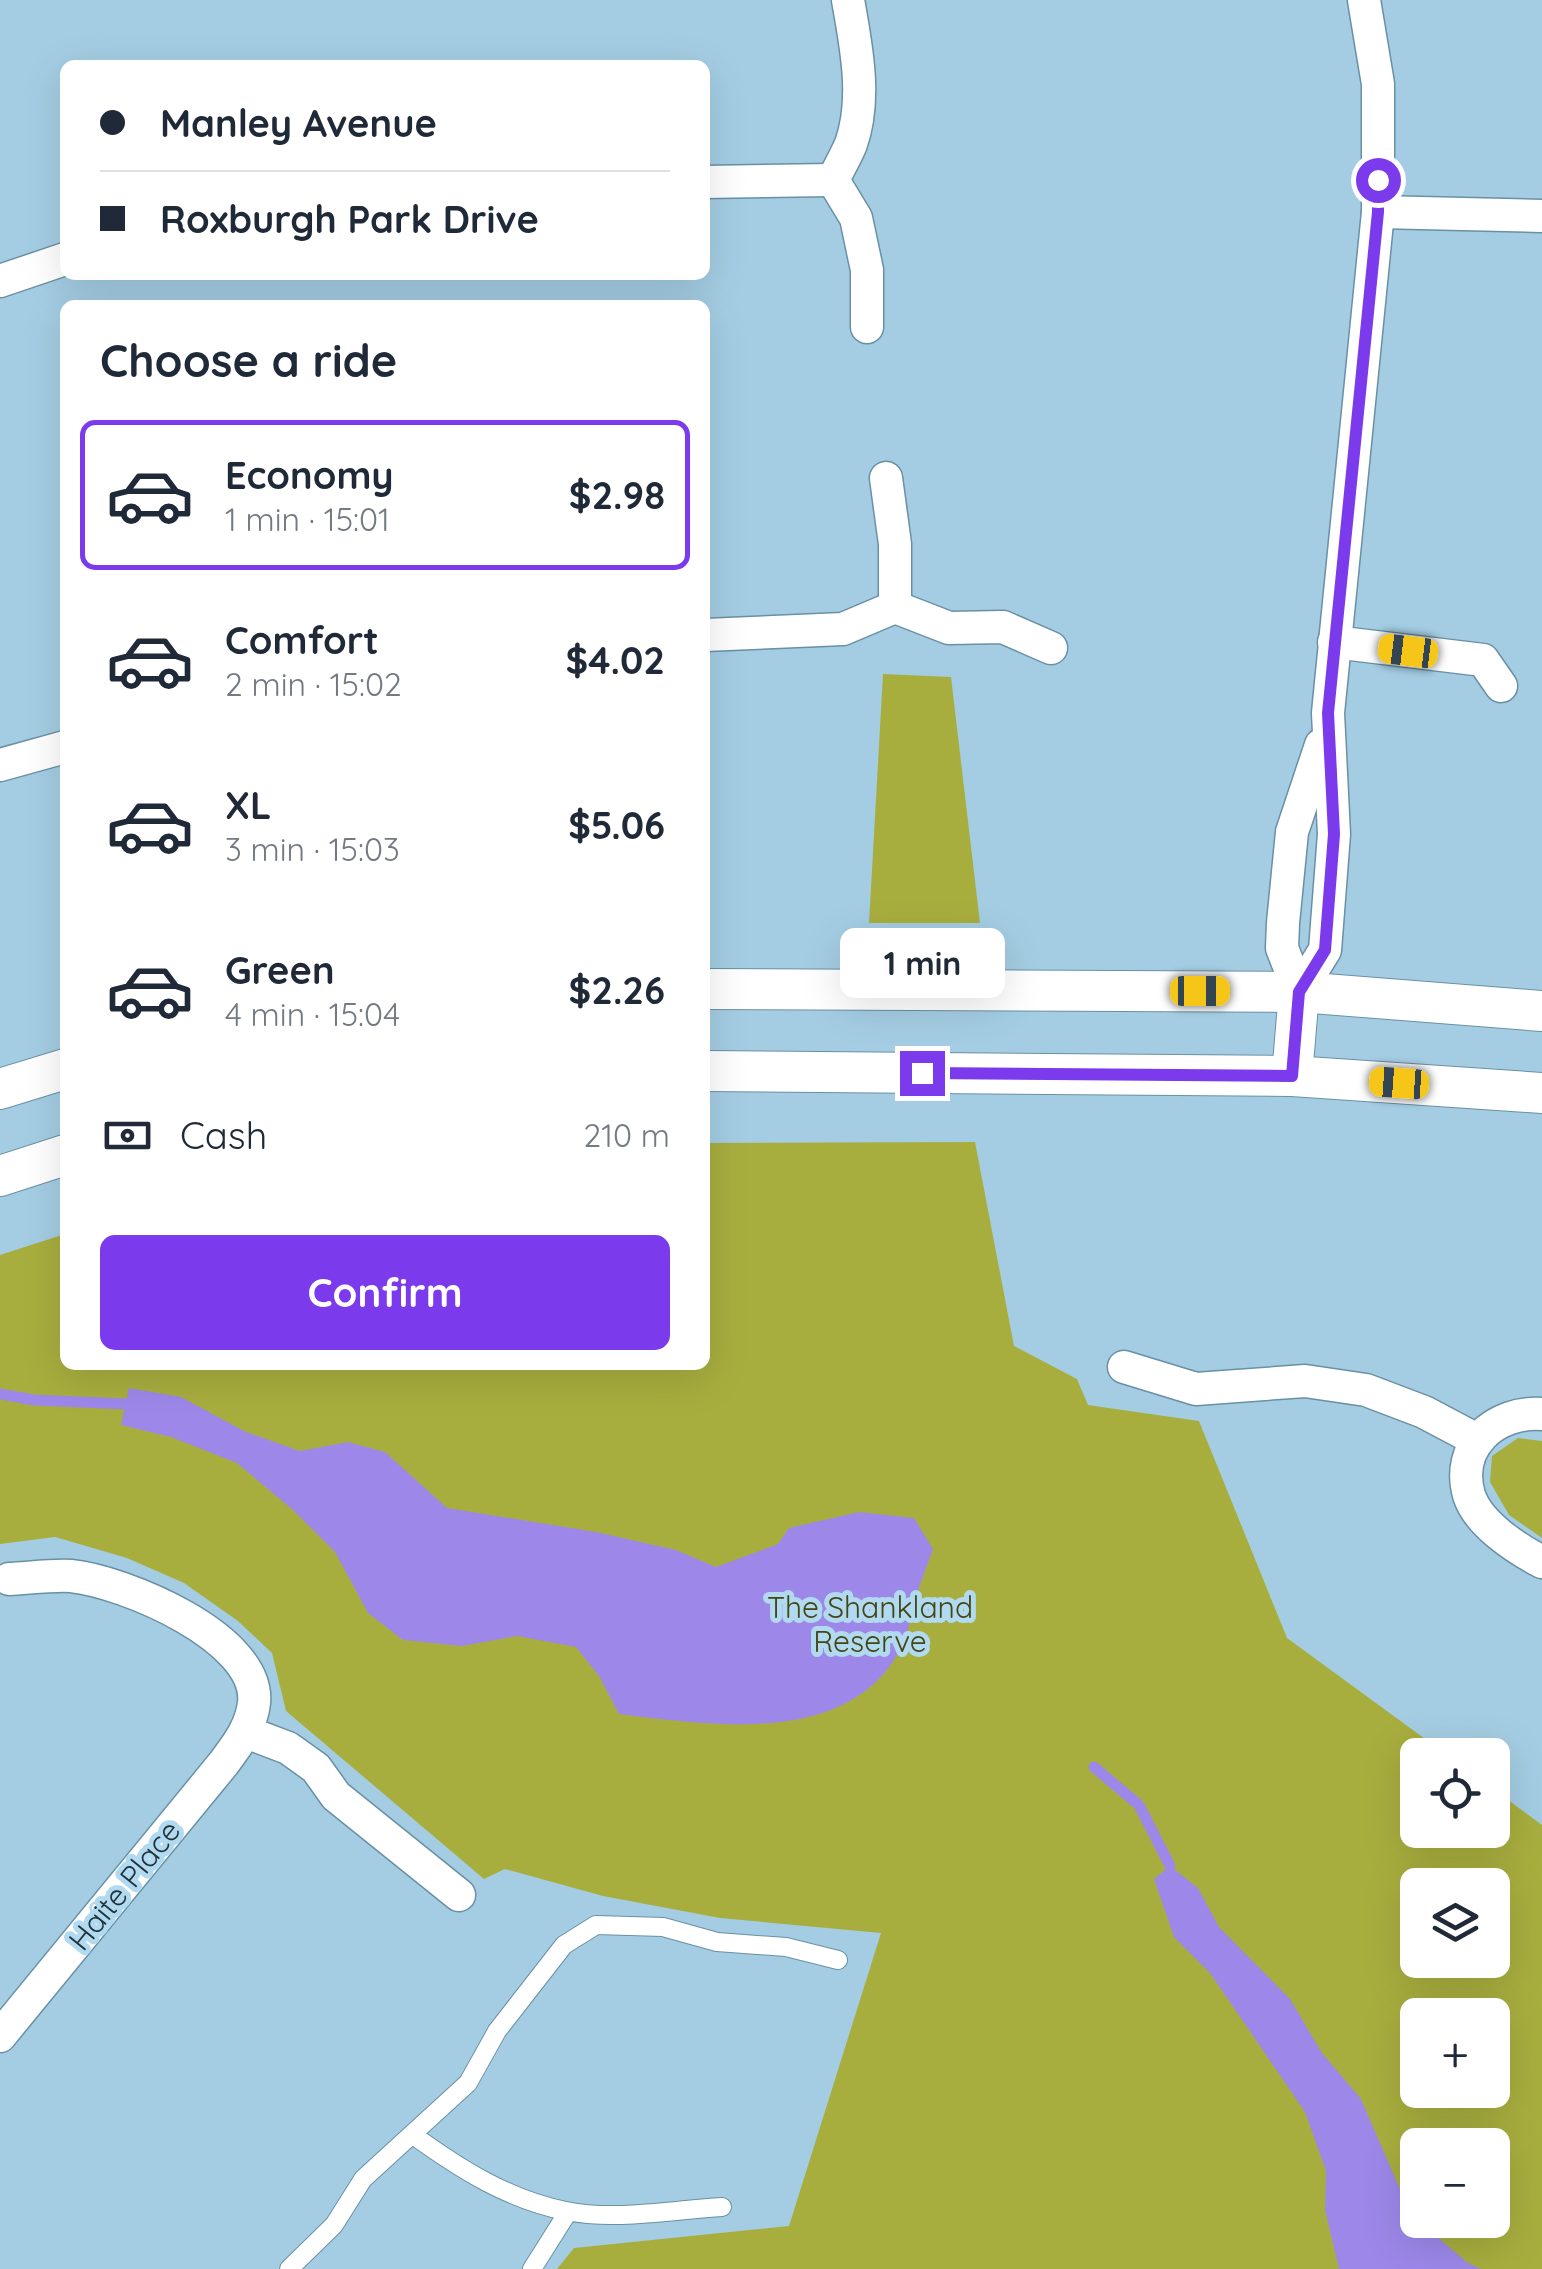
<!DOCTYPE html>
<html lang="en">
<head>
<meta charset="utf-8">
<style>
	body { margin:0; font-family:Quicksand,sans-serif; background:#f6f6f7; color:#1f2937; height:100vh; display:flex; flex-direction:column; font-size:38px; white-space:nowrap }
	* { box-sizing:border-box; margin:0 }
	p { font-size:32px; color:#747a83 }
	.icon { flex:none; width:55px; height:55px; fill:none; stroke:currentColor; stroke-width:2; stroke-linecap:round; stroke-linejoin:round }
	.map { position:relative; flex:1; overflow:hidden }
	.details { position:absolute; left:60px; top:300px; width:650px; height:1070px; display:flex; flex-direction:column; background:#fff; border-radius:15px; box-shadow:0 10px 40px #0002 }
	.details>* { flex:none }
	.top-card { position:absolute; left:60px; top:60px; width:650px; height:220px; border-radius:15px; box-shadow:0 10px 40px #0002; display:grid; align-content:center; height:220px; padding:0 40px; background:#fff }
	.fabs { position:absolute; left:1400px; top:1738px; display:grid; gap:20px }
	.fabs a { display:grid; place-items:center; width:110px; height:110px; border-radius:15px; background:#fff; box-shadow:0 10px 40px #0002; font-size:50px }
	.end { position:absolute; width:45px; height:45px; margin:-22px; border:12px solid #7c3aed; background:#fff; box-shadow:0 0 0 5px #fff }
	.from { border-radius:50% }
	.bubble { position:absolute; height:70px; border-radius:15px; background:#fff; box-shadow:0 10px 40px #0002; font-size:32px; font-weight:700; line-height:70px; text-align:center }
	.car { position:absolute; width:30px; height:60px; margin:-30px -15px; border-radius:12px; box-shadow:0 0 8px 2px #0007; background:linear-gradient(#f5c518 24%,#345 0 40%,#f5c518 0 76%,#345 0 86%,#f5c518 0) }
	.top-card b { display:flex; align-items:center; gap:35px; height:95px; font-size:38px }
	.top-card b+b { border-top:2px solid #e0e1e3 }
	.top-card i { width:25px; height:25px; background:#1f2937 }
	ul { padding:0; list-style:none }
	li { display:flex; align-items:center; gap:30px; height:150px; margin:0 20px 15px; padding:0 20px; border:5px solid transparent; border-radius:15px }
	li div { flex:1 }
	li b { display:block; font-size:38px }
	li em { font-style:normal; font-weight:700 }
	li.current { border-color:#7c3aed }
	li>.icon { width:90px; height:90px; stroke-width:1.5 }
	h2 { padding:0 40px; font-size:45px; line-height:120px }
	.pay { display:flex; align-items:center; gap:25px; height:110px; padding:0 40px; font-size:38px }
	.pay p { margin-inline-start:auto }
	.action { display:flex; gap:20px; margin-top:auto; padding:20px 40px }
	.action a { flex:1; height:115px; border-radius:15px; background:#7c3aed; color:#fff; font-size:40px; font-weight:700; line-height:115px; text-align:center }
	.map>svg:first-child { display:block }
	.green { fill:#a8ae3e; fill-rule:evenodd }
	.water { fill:#9d88ea }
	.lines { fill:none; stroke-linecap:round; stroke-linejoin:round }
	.stream { stroke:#9d88ea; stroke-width:11 }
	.service-casing { stroke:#6990a5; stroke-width:20 }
	.minor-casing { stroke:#6990a5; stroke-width:35 }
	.tertiary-casing { stroke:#6990a5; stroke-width:42 }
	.service { stroke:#fff; stroke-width:18 }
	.minor { stroke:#fff; stroke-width:32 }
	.tertiary { stroke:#fff; stroke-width:40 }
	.route { stroke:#7c3aed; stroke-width:12 }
	.labels { text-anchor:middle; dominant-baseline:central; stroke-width:10; stroke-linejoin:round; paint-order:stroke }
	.park-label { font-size:30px; fill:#434515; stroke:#b1daf0 }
	.street-label { font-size:30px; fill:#21313a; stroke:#b1daf0 }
</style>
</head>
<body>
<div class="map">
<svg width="1542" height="2269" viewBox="0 0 1542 2269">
	<rect width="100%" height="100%" fill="#a4cde3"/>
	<g class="green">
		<path d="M883,674L951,677L980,923H869Z"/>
		<path d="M975,1142L1014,1346L1077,1379L1088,1405L1199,1421L1287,1638L1447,1755H1418V1830H1492L1493,1789L1542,1825V2269H557L574,2248L789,2226L881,1933L720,1918L603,1896L505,1869L484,1879L286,1711L272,1653L238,1621L184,1583L127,1558L55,1537L0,1544V1255L65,1234V1365H705V1143ZM1418,1885H1492V1960H1418ZM1418,2015H1492V2090H1418ZM1418,2145H1492V2220H1418Z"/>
		<path d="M1518,1438L1542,1441V1538L1509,1515L1490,1482L1492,1456Z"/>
	</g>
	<g class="water">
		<path d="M129,1388L181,1397L246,1432L300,1451L348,1442L385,1452L447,1508L596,1532L676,1550L716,1567L778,1544L789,1528L859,1512L914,1518L933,1549C926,1569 918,1588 913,1607C910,1619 908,1633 903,1644C853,1749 711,1725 619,1714L599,1676L576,1647L517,1636L462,1646L403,1640L368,1613L335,1552L294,1511L237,1463L171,1437L121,1425Z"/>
		<path d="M1170,1866L1198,1888L1219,1927L1290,1999L1322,2053L1361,2099L1411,2215L1468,2263L1481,2269H1339L1325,2210L1326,2171L1305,2112L1210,1973L1174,1937L1154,1879Z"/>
	</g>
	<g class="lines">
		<g class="stream">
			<path d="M0,1394L34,1400L126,1404"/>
			<path d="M1094,1767L1139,1805L1170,1866"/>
		</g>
		<defs>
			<g id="service">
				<path d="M413,2135C460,2169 509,2200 566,2211C615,2221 672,2210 722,2207"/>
				<path d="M289,2269L334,2225L363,2179L468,2083L497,2031L564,1945L596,1925L663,1927L717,1942L786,1947L838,1960"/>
				<path d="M532,2269L568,2212"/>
			</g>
			<g id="minor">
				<path d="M833,180C839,168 846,156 851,144C867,99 856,45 848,0"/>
				<path d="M833,180L856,218L867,270V327"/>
				<path d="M705,182L833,180"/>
				<path d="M1378,212L1542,216"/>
				<path d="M0,281L65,259"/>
				<path d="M886,478L895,544V607"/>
				<path d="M705,635L843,629L895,607L949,628L1003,627L1051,648"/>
				<path d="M1334,642L1483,660L1501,686"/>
				<path d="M0,765L65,747"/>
				<path d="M1299,992L1325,950L1334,834L1328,713L1378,212V84L1364,0"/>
				<path d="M1299,992L1282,948L1283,923L1292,832L1321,745"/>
				<path d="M1124,1367L1196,1389L1305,1381L1366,1390L1424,1412L1475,1439"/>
				<path d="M1542,1414C1495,1411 1455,1446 1469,1495C1478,1524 1517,1549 1542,1562"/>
				<path d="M246,1732L288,1748L316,1768L336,1796L459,1895"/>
				<path d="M0,2036L223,1764C237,1745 251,1728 254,1703C261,1638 123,1581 71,1576C51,1575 29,1578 9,1579"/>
			</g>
			<g id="tertiary">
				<path d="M705,989L1299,992L1542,1011"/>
				<path d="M705,1071L1292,1076L1542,1093"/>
				<path d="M1292,1076L1299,992"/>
				<path d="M0,1089L65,1069"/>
				<path d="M0,1176L65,1155"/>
			</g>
		</defs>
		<use href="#service" class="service-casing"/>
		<use href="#minor" class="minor-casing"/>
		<use href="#tertiary" class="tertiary-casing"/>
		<use href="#service" class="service"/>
		<use href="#minor" class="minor"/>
		<use href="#tertiary" class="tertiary"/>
	</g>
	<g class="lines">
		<path class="route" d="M922,1073L1292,1076L1299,992L1325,950L1334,834L1328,713L1378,212V180"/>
	</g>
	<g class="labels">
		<g class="park-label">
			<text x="870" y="1607">The Shankland<tspan x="870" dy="34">Reserve</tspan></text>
		</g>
		<g class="street-label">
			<text transform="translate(124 1885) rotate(-51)">Haite Place</text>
		</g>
	</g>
</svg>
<div class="fabs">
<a><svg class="icon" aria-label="locate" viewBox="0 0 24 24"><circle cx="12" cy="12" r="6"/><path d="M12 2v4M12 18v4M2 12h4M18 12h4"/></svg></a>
<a><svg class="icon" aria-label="layers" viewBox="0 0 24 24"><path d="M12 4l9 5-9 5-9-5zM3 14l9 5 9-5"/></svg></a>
<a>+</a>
<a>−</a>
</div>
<i class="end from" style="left:1378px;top:180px"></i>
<i class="end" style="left:922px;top:1073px"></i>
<div class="bubble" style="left:840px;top:928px;width:165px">1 min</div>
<i class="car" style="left:1408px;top:651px;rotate:277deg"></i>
<i class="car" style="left:1200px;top:991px;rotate:90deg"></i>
<i class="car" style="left:1399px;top:1083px;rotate:274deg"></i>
<div class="top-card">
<b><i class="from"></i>Manley Avenue</b>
<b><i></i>Roxburgh Park Drive</b>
</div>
<section class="details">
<h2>Choose a ride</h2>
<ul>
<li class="current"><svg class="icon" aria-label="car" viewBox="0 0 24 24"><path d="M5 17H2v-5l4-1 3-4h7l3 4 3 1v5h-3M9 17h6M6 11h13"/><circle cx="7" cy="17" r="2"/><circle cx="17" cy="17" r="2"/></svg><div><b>Economy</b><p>1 min · 15:01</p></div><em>$2.98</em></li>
<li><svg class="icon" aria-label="car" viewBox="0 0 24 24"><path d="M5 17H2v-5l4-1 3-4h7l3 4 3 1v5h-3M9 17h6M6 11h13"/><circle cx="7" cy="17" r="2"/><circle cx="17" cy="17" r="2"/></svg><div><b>Comfort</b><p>2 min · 15:02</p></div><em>$4.02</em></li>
<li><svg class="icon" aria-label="car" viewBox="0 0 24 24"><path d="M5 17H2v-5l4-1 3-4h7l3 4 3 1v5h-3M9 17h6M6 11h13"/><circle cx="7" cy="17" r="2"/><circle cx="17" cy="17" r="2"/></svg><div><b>XL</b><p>3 min · 15:03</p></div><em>$5.06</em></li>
<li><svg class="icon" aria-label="car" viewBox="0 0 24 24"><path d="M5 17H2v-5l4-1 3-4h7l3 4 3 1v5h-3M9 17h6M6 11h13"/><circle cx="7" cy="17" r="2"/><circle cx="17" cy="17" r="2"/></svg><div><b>Green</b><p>4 min · 15:04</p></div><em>$2.26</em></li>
</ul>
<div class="pay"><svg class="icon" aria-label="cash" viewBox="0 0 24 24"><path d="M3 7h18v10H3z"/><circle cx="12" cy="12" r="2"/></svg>Cash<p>210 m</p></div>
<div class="action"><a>Confirm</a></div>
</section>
</div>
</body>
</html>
